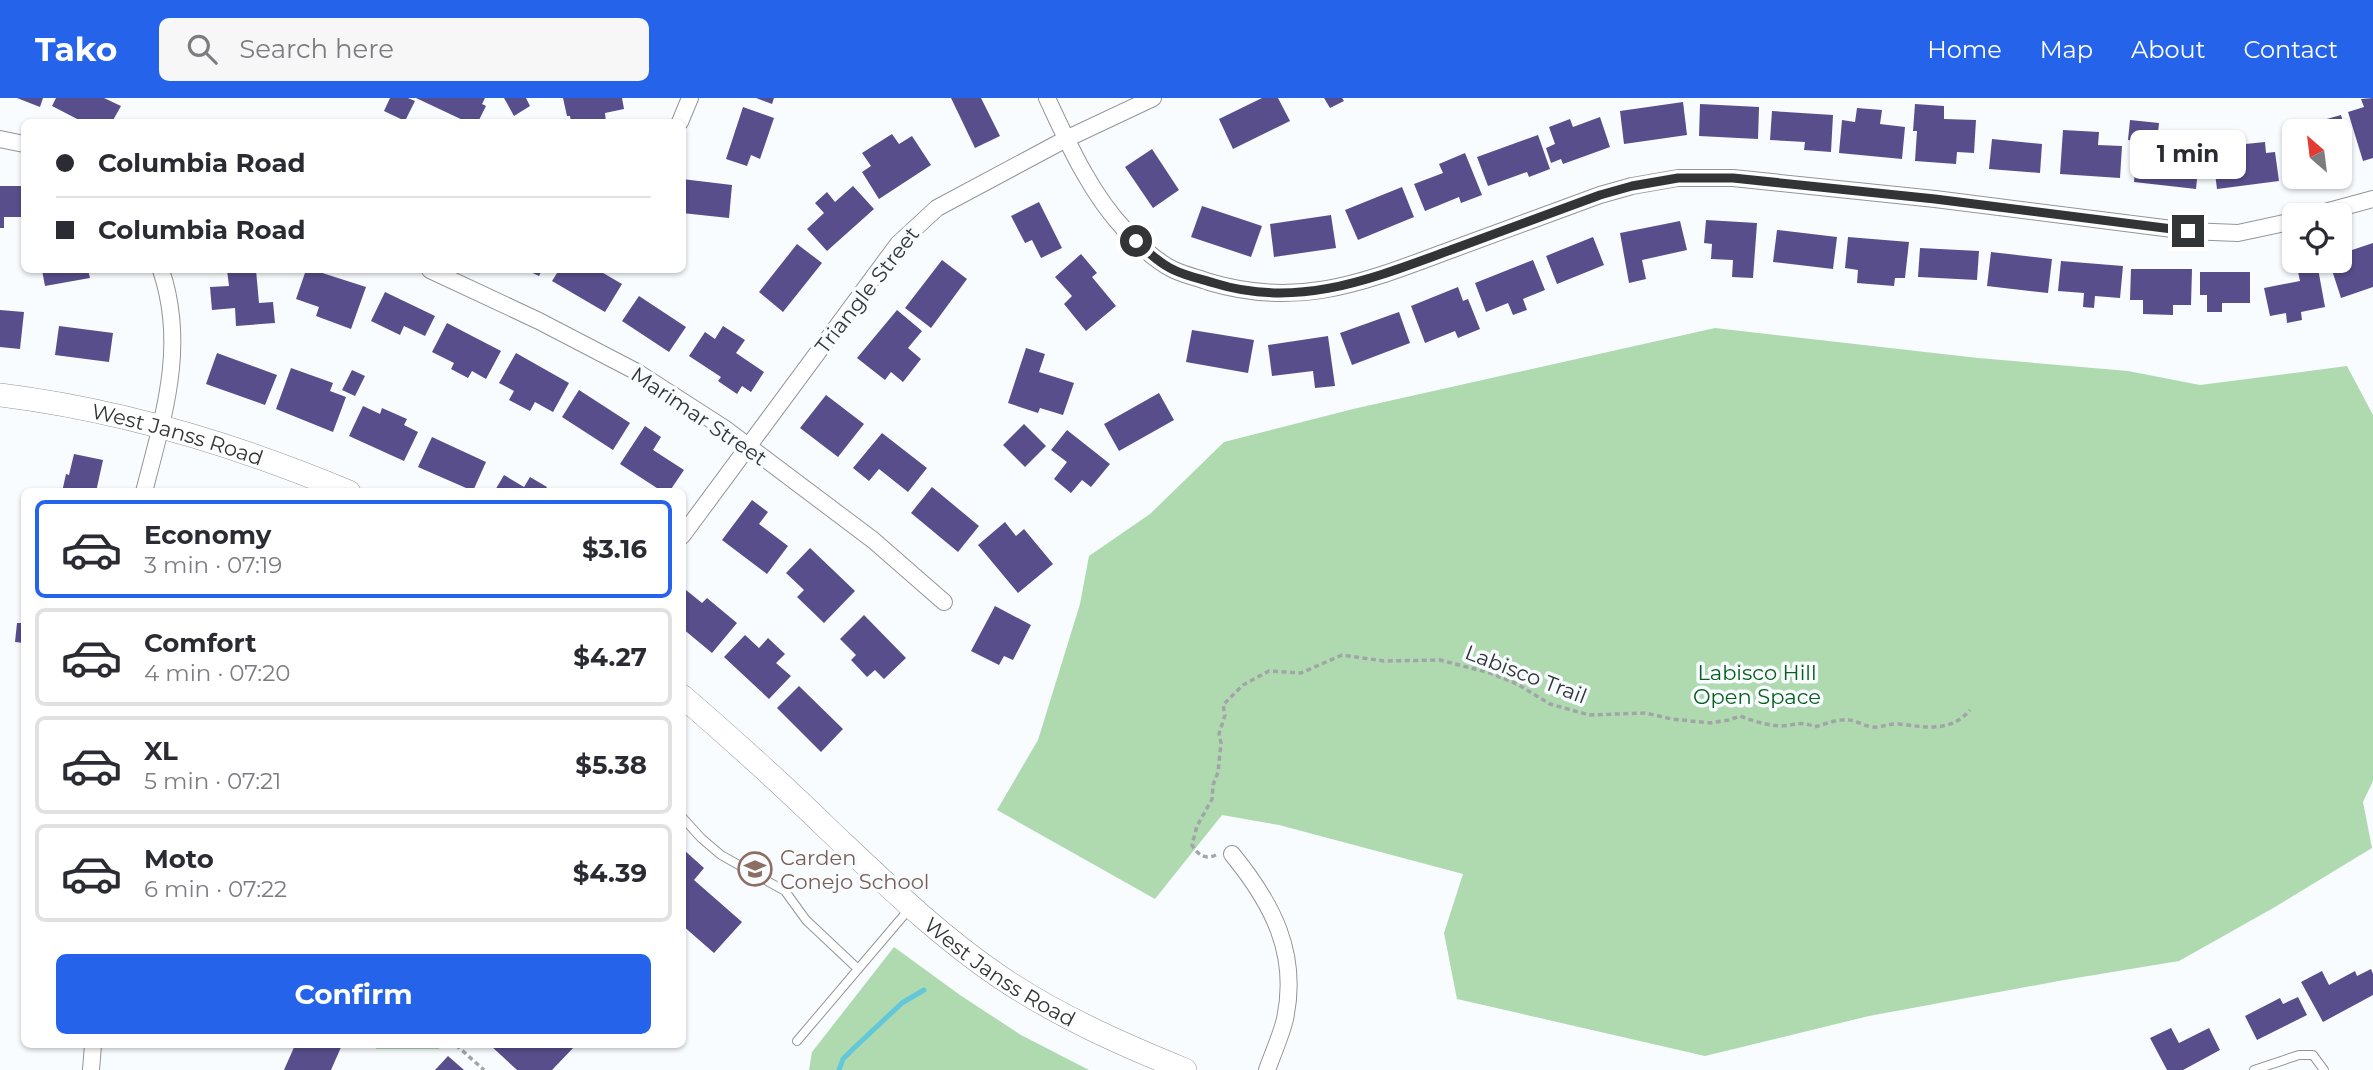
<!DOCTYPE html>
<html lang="en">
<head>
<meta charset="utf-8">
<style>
	body { margin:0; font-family:Montserrat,sans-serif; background:#f7f7f7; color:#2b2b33; height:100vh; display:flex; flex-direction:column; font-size:26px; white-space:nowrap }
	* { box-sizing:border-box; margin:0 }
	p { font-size:23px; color:#7c7c81 }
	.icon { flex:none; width:38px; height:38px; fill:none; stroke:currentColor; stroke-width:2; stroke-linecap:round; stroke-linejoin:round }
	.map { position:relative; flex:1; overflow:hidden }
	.drawer { position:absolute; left:21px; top:390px; width:665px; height:560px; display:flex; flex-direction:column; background:#fff; border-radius:10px; box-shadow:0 2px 5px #0004 }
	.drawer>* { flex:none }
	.guide { position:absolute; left:21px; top:21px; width:665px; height:154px; border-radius:10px; box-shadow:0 2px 5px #0004; display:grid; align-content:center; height:154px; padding:0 35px; background:#fff }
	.needle { width:46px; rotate:332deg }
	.controls { position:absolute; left:2282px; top:21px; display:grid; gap:14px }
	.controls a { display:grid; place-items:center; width:70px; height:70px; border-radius:10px; background:#fff; box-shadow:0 2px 5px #0004; font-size:35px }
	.end { position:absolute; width:32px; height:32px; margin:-16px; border:9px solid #323435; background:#fff; box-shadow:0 0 0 4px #fff }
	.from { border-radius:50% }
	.bubble { position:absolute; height:49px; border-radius:10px; background:#fff; box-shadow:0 2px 5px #0004; font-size:23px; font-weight:700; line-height:49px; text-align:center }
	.guide b { display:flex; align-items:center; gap:24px; height:66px; font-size:26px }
	.guide b+b { border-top:2px solid #e1e1e2 }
	.guide i { width:18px; height:18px; background:#2b2b33 }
	ul { padding:12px 0 0; list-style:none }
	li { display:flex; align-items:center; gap:21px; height:98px; margin:0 14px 10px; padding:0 21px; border:4px solid #e1e1e2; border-radius:10px }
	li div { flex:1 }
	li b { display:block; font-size:26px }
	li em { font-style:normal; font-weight:700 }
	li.on { border-color:#2563eb }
	li>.icon { width:63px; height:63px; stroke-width:1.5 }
	.action { display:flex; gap:14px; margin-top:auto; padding:14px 35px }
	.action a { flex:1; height:80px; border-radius:10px; background:#2563eb; color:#fff; font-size:28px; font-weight:700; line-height:80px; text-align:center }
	header { display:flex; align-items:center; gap:42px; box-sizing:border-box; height:98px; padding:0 35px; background:#2563eb; color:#fff }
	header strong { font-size:33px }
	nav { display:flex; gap:38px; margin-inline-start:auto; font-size:24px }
	.search { width:490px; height:63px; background:#f7f7f7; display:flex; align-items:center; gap:18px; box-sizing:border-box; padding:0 24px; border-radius:10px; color:#7c7c81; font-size:26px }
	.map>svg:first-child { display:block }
	.green { fill:#afdab0 }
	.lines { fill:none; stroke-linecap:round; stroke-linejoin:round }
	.stream { stroke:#62c8d9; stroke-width:5 }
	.building { fill:#574e8b }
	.service-casing { stroke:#929699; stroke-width:10 }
	.minor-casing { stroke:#929699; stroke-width:18 }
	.secondary-casing { stroke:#929699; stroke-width:24 }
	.path { stroke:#a2a5a7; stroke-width:3.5; stroke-dasharray:5 3.5; stroke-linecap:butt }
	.service { stroke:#fff; stroke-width:8 }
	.minor { stroke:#fff; stroke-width:16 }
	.secondary { stroke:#fff; stroke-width:23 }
	.route { stroke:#323435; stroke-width:9 }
	.labels { text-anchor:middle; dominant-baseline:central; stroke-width:7; stroke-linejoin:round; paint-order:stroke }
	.street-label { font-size:21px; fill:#323435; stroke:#f8fcff }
	.park-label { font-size:21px; fill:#065f1a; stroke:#f8fcff }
	.education-label { font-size:21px; fill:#785e54; stroke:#f8fcff; text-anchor:start }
</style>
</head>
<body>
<header>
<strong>Tako</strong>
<div class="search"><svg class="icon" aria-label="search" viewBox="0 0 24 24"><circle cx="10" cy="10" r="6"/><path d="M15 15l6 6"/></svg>Search here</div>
<nav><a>Home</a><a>Map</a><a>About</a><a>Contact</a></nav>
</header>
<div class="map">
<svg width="2373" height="972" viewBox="0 0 2373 972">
	<rect width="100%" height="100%" fill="#f8fcff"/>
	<g class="green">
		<path d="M1715,230L1978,260L2128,273L2200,287L2347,268L2373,317V683L2363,704L2372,750L2275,809L2179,863L2064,882L1869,918L1705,958L1457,901L1444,835L1463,776L1279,727L1222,717L1155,801L997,712L1038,642L1080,506L1089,458L1150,416L1224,344L1353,311Z"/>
		<path d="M894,849L960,897L1021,937L1089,972H809L812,954Z"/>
		<path d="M375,947H446L438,951H376Z"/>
	</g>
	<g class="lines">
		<path class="stream" d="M839,972L843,961L854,950L902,905L924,892"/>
	</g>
	<g class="building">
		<path d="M17,0H43L40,9Z"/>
		<path d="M56,0H104L121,8L112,24H83L52,8Z"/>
		<path d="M390,0H408L415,3L405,23L384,13Z"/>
		<path d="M416,0H485L482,6L486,8L478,24H467Z"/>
		<path d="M504,0H526L530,8L514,18Z"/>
		<path d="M563,0H622L624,11L605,15L606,24H571L570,18H567Z"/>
		<path d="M756,0H774L772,6Z"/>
		<path d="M951,0H981L1000,38L975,50Z"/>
		<path d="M1262,0H1278L1290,23L1233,51L1219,21Z"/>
		<path d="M1324,0H1342L1344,3L1330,10Z"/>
		<path d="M2373,0V60L2363,63L2348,14L2364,9L2361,1Z"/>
		<path d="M1683,4L1687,37L1624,46L1620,13Z"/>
		<path d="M1700,6L1759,9L1758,41L1699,38Z"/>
		<path d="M1915,6L1944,8V21L1976,22L1974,55L1957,54L1956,66L1915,63L1917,33H1913Z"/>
		<path d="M743,9L774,20L760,61L751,57L747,68L726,61Z"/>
		<path d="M1857,10L1882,12L1880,26L1905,29L1902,61L1839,55L1842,22L1855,24Z"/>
		<path d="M1772,13L1833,17L1831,54L1804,52L1805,44L1770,42Z"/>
		<path d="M2341,17L2350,49L2340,52V33H2296L2317,27L2316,24Z"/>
		<path d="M1600,19L1610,49L1563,66L1561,61L1551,65L1546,50L1555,46L1549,29L1570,21L1573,29Z"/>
		<path d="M2130,22L2159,25L2157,45L2128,42Z"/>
		<path d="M2063,32L2099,34L2098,47L2122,48L2120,80L2060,76Z"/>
		<path d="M2294,33V53L2293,54L2288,35Z"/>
		<path d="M892,36L899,46L912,38L931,67L879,101L862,74L871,68L862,55Z"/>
		<path d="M1538,37L1550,71L1529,79L1527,74L1488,88L1477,59Z"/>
		<path d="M1992,41L2042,46L2040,75L1989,71Z"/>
		<path d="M2265,44L2266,55L2275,54L2279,83L2217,91L2213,59L2237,56L2236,47Z"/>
		<path d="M1152,51L1179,92L1153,110L1125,69Z"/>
		<path d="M2137,54L2199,61L2196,91L2134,84Z"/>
		<path d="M1465,55L1482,97L1461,105L1459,99L1425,113L1414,86L1443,75L1439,66Z"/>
		<path d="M682,81L732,87L729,120L682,115Z"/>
		<path d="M0,88H22V119H4V130H0Z"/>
		<path d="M853,88L874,111L827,153L807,131L824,115L815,105L827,94L835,104Z"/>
		<path d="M1402,89L1414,119L1358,142L1345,112Z"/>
		<path d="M1039,104L1062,150L1041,160L1032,142L1025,145L1011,118Z"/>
		<path d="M1202,108L1262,128L1251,159L1191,139Z"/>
		<path d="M1331,117L1336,150L1274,159L1270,126Z"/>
		<path d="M1706,122L1757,125L1753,180L1732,179L1733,162L1711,161L1712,146L1704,145Z"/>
		<path d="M1680,123L1687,152L1642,162L1646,181L1629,185L1620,135Z"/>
		<path d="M1777,132L1837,139L1833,171L1773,164Z"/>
		<path d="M1593,139L1604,167L1557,186L1546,158Z"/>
		<path d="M1848,139L1909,144L1905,180H1895L1894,188L1857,185L1858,172L1845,170Z"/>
		<path d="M2373,145V189L2341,200L2329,163H2340V156Z"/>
		<path d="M797,146L822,165L783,214L759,194Z"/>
		<path d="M1920,150L1979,153L1977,182L1918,179Z"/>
		<path d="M1991,154L2052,161L2048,195L1987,188Z"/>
		<path d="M1081,156L1097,175L1092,179L1116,208L1086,233L1064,206L1072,198L1055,179Z"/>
		<path d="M942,162L967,181L931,230L905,210Z"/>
		<path d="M1533,162L1545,192L1523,201L1527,212L1513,217L1508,205L1486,214L1475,185Z"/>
		<path d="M2061,163L2123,168L2120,200L2095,198L2094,210L2083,209L2084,195L2058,193Z"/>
		<path d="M2317,165L2325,209L2301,214L2302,222L2287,225L2286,215L2270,218L2264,190L2300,183L2297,169Z"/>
		<path d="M2131,171H2192L2191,207H2173V217L2143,216V202H2130Z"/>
		<path d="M42,172H88L90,180L45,188Z"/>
		<path d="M227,172H256L259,205L273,204L275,225L236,228L235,210L212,212L210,189L229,188Z"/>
		<path d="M306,172H313L366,189L351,231L316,218L319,209L296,201Z"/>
		<path d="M526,172H542L539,178Z"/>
		<path d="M559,172H598L622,186L605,214L552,183Z"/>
		<path d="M2200,174H2250V205H2222V214H2207V197H2200Z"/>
		<path d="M1458,189L1463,203L1468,201L1480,231L1458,240L1455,233L1425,245L1411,208Z"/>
		<path d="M385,194L435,218L425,238L404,228L400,237L371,223Z"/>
		<path d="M639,198L686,229L669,254L622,223Z"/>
		<path d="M0,212L24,214L20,251L0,249Z"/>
		<path d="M897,212L922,233L908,250L921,261L903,284L891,274L885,282L857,260Z"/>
		<path d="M1399,214L1410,245L1352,267L1340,235Z"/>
		<path d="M447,225L501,253L486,281L472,273L468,280L451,271L454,265L432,254Z"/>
		<path d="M59,228L113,235L109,264L55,257Z"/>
		<path d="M723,228L745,242L736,255L764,274L751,294L742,288L737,296L718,283L721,279L689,258L705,234L715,241Z"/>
		<path d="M1192,232L1254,242L1248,275L1186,264Z"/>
		<path d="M1328,238L1335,288L1315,290L1313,273L1272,278L1268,247Z"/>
		<path d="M1026,250L1045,256L1039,274L1074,285L1063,317L1040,310L1038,315L1008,305Z"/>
		<path d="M217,255L277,277L265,307L206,286Z"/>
		<path d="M516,255L569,285L553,314L535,304L530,313L509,302L514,293L499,285Z"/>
		<path d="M291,270L333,285L330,293L346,299L333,334L276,311Z"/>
		<path d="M352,272L365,278L355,298L342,292Z"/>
		<path d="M579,292L630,325L613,352L562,319Z"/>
		<path d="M1159,295L1174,322L1119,353L1104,326Z"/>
		<path d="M826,297L864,326L838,359L800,330Z"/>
		<path d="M363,308L380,316L382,310L407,321L404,327L418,334L404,363L349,338Z"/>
		<path d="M1024,326L1046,348L1025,369L1003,347Z"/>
		<path d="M645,328L661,339L653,352L684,372L669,394H663L620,366Z"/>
		<path d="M1067,332L1110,366L1091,389L1082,382L1071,395L1054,381L1067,364L1051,352Z"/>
		<path d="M882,335L927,370L908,394L879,371L869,383L853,370Z"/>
		<path d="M432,339L486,364L473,393L418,369Z"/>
		<path d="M74,356L103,362L96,394H62L66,376L69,377Z"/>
		<path d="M504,377L524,389L530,379L547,389L544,394H494Z"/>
		<path d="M932,389L979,428L958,454L911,415Z"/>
		<path d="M752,402L768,414L759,426L788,448L767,476L722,442Z"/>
		<path d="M1005,424L1016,438L1024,431L1053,466L1018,495L978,447Z"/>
		<path d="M810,450L855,493L824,525L797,499L804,492L786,475Z"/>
		<path d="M686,492L702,505L707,500L737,525L712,555L682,530V497Z"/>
		<path d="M995,508L1031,527L1013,562L1004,558L999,567L971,553Z"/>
		<path d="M864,517L906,560L884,581L875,572L867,579L851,562L856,557L840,541Z"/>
		<path d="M17,525H24V545L15,544Z"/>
		<path d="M745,537L759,550L768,540L785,556L776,565L791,578L769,601L724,559Z"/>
		<path d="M799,588L843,631L821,654L777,610Z"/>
		<path d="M22,600H24V636H21Z"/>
		<path d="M22,667H24V716H21Z"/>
		<path d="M684,752L704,770L694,782L742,824L714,855L682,827Z"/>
		<path d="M2371,871L2373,876V897L2323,924L2301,884L2322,873L2329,887L2355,873L2357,878Z"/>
		<path d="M2298,899L2307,917L2257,942L2245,918L2280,900L2283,906Z"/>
		<path d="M2171,930L2179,945L2209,930L2220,952L2183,972H2167L2150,940Z"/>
		<path d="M295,947H342L331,972H284Z"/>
		<path d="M490,947H576L552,972H517Z"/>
		<path d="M448,958L464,972H435Z"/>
	</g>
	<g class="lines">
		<defs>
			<g id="service">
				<path d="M682,719L701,740L721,757L785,793L806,822L858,871"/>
				<path d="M797,943L910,810"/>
				<path d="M2254,972L2299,957H2313L2324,972"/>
			</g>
			<g id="minor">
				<path d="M1047,0C1068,45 1090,95 1125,132C1138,146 1157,164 1174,172C1185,177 1198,180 1209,184C1303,212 1369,182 1456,150C1504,132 1552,115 1600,97L1632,88L1678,80H1733L1935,101L2188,133L2238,135L2294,123"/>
				<path d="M680,24L690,0"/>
				<path d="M0,41L24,46"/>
				<path d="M2314,117L2373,101"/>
				<path d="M430,172L539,223L637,274L724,330L873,442L944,504"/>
				<path d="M144,394C163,319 187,249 161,172"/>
				<path d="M682,438L898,146L937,110L1066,41L1153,0"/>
				<path d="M1232,756C1272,805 1299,855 1285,921C1281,938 1273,955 1267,972"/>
				<path d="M91,972L93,947"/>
			</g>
			<g id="secondary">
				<path id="s1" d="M0,297C121,312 237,347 349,394"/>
				<path id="s2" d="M682,598C733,642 783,687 831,734C885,785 938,837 1000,879C1058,918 1121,946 1185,972"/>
			</g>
		</defs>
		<use href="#service" class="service-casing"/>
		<use href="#minor" class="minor-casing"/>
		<use href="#secondary" class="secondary-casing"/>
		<g class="path">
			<path d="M1216,757C1205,762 1198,757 1192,747L1197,728L1212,701L1213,687L1218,674L1221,645L1219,636L1225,617L1223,607L1243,587L1269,573L1301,575L1342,557L1384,563L1440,562L1490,575L1517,586L1550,606L1589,617L1645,615L1672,621L1710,625L1729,622L1740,618C1753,623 1766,627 1780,628C1794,628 1802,622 1814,629C1823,627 1832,623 1841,622C1853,620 1861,627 1872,629C1882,630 1889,625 1899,626C1926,629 1950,635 1970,612"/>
			<path d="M456,947L484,972"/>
		</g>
		<use href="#service" class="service"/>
		<use href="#minor" class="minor"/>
		<use href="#secondary" class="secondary"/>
	</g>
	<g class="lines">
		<path class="route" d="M1136,143C1147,153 1160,166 1174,172C1186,178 1201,181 1214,185C1300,212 1376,179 1456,150C1504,132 1552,115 1600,97L1632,88L1678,80H1733L1935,101L2188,133"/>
	</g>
	<defs>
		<symbol id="school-ring" viewBox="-11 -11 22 22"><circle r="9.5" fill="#f8fcff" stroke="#8d6e63" stroke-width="1.5"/><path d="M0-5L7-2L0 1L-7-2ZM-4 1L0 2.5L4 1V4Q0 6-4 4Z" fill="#8d6e63"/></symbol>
	</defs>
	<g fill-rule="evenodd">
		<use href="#school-ring" x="736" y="752" width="38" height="38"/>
	</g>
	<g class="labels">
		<g class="street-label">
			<text transform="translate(867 192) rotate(-52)">Triangle Street</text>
			<text transform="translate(699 318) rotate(34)">Marimar Street</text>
			<text stroke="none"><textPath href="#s1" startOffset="182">West Janss Road</textPath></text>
			<text transform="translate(1526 576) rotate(21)">Labisco Trail</text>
			<text stroke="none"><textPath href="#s2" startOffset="422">West Janss Road</textPath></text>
		</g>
		<g class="park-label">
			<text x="1757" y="574">Labisco Hill<tspan x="1757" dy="24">Open Space</tspan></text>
		</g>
		<g class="education-label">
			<text x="780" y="759">Carden<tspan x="780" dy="24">Conejo School</tspan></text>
		</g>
	</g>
</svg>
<div class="controls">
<a><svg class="needle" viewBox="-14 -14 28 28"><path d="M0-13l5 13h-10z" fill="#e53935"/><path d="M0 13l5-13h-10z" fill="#7c7c81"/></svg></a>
<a><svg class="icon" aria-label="locate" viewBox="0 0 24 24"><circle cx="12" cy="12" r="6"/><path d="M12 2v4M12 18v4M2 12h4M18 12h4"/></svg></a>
</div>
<i class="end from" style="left:1136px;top:143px"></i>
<i class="end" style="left:2188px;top:133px"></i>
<div class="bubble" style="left:2130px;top:32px;width:116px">1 min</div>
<div class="guide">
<b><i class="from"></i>Columbia Road</b>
<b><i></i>Columbia Road</b>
</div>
<section class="drawer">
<ul>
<li class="on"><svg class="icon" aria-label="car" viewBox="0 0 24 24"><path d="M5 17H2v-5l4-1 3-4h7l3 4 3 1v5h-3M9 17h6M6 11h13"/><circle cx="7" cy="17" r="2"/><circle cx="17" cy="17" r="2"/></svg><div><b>Economy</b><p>3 min · 07:19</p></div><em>$3.16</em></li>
<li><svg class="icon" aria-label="car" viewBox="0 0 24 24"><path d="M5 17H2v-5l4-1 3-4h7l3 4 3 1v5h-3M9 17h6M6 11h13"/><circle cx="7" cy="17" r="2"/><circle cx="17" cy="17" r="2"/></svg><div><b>Comfort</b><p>4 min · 07:20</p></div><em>$4.27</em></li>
<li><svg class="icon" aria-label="car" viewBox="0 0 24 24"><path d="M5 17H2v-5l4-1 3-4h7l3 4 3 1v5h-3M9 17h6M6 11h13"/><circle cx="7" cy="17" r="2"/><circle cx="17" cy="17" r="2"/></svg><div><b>XL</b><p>5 min · 07:21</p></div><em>$5.38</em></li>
<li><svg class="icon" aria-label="car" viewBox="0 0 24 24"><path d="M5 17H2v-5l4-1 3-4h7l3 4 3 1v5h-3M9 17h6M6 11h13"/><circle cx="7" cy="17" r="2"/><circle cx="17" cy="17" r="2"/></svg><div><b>Moto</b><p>6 min · 07:22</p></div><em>$4.39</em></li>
</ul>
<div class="action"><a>Confirm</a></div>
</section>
</div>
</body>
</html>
